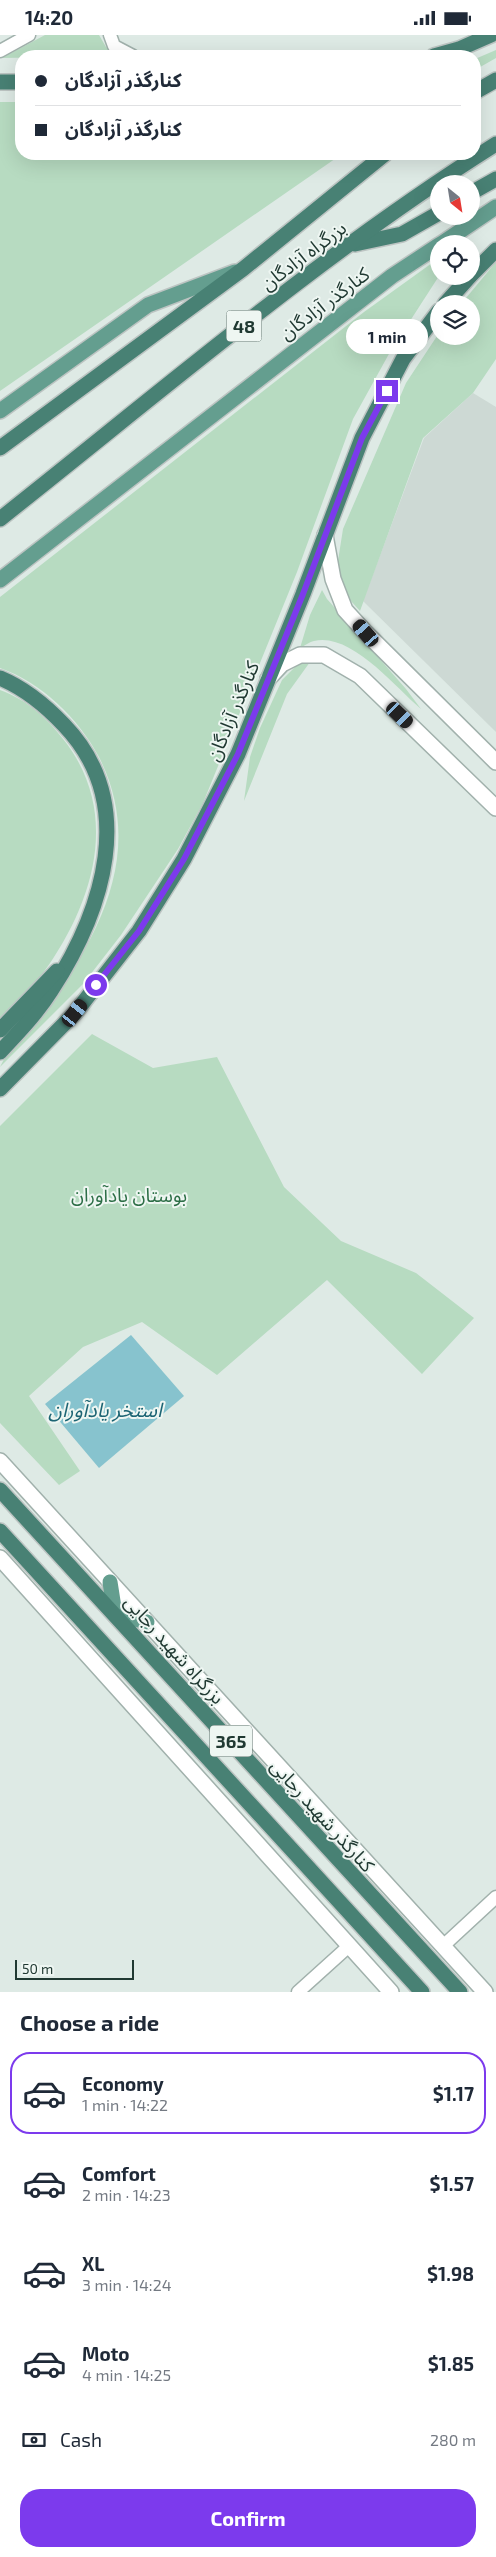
<!DOCTYPE html>
<html lang="en">
<head>
<meta charset="utf-8">
<style>
	body { margin:0; font-family:"Exo 2","Noto Sans Arabic",sans-serif; background:#f6f6f7; color:#1f2937; height:100vh; display:flex; flex-direction:column; font-size:19px; white-space:nowrap }
	* { box-sizing:border-box; margin:0 }
	p { font-size:16px; color:#747a83 }
	.icon { flex:none; width:28px; height:28px; fill:none; stroke:currentColor; stroke-width:2; stroke-linecap:round; stroke-linejoin:round }
	.map { position:relative; height:1957px; overflow:hidden }
	.sheet { display:flex; flex-direction:column; background:#fff; flex:1 }
	.sheet>* { flex:none }
	.top-card { position:absolute; left:15px; top:15px; width:466px; height:110px; border-radius:20px; box-shadow:0 5px 20px #0002; display:grid; align-content:center; height:110px; padding:0 20px; background:#fff }
	.needle { width:32px; rotate:150deg }
	.buttons { position:absolute; left:430px; top:140px; display:grid; gap:10px }
	.buttons a { display:grid; place-items:center; width:50px; height:50px; border-radius:50%; background:#fff; box-shadow:0 5px 20px #0002; font-size:25px }
	.scale { position:absolute; left:15px; bottom:12px; width:119px; box-sizing:border-box; padding-left:5px; border:2px solid #203932; border-top:0; font-size:14px; line-height:18px; white-space:nowrap; color:#203932; -webkit-text-stroke:4px #eef6f2; paint-order:stroke }
	.end { position:absolute; width:22px; height:22px; margin:-11px; border:6px solid #7c3aed; background:#fff; box-shadow:0 0 0 2px #fff }
	.from { border-radius:50% }
	.bubble { position:absolute; height:35px; border-radius:18px; background:#fff; box-shadow:0 5px 20px #0002; font-size:16px; font-weight:700; line-height:35px; text-align:center }
	.car { position:absolute; width:15px; height:30px; margin:-15px -8px; border-radius:6px; box-shadow:0 0 4px 1px #0007; background:linear-gradient(#222 24%,#8ab4d8 0 40%,#222 0 76%,#8ab4d8 0 86%,#222 0) }
	.top-card b { display:flex; align-items:center; gap:18px; height:48px; font-size:19px }
	.top-card b+b { border-top:1px solid #e0e1e3 }
	.top-card i { width:12px; height:12px; background:#1f2937 }
	ul { padding:0; list-style:none }
	li { display:flex; align-items:center; gap:15px; height:82px; margin:0 10px 8px; padding:0 10px; border:2px solid transparent; border-radius:20px }
	li div { flex:1 }
	li b { display:block; font-size:19px }
	li em { font-style:normal; font-weight:700 }
	li.selected { border-color:#7c3aed }
	li>.icon { width:45px; height:45px; stroke-width:1.5 }
	h2 { padding:0 20px; font-size:22px; line-height:60px }
	.pay { display:flex; align-items:center; gap:12px; height:55px; padding:0 20px; font-size:19px }
	.pay p { margin-inline-start:auto }
	.action { display:flex; gap:10px; margin-top:auto; padding:10px 20px }
	.action a { flex:1; height:58px; border-radius:20px; background:#7c3aed; color:#fff; font-size:20px; font-weight:700; line-height:58px; text-align:center }
	.status { display:flex; justify-content:space-between; align-items:center; height:35px; padding:0 25px; background:#fff; direction:ltr }
	.status svg { height:14px; fill:currentColor }
	.map>svg:first-child { display:block }
	.built { fill:#cdd9d4 }
	.green { fill:#b7dbc1 }
	.water { fill:#87c3ce }
	.lines { fill:none; stroke-linecap:round; stroke-linejoin:round }
	.minor-casing { stroke:#a1b1ac; stroke-width:15 }
	.tertiary-casing { stroke:#a1b1ac; stroke-width:18 }
	.primary-casing { stroke:#bcc4c2; stroke-width:18 }
	.trunk-casing { stroke:#bcc4c2; stroke-width:18 }
	.minor { stroke:#fff; stroke-width:12 }
	.tertiary { stroke:#fff; stroke-width:15 }
	.primary { stroke:#649e8f; stroke-width:15 }
	.trunk { stroke:#488174; stroke-width:15 }
	.route { stroke:#7c3aed; stroke-width:6 }
	.labels { text-anchor:middle; dominant-baseline:central; stroke-width:4; stroke-linejoin:round; paint-order:stroke }
	.shield { fill:#eef6f2; stroke:#5e726c; stroke-width:1 }
	.shield-label { font-size:18px; font-weight:bold; fill:#203932 }
	.street-label { font-size:19px; fill:#203932; stroke:#eef6f2 }
	.park-label { font-size:19px; fill:#2c6e46; stroke:#eef6f2 }
	.water-label { font-size:20px; font-style:italic; fill:#1c6473; stroke:#eef6f2 }
</style>
</head>
<body>
<div class="status"><b>14:20</b><svg viewBox="0 0 49 12"><path d="M0 12V9h3v3zM5 12V6h3v6zM10 12V3h3v9zM15 12V0h3v12zM26 1h20v11H26zM47 4h2v5h-2z"/></svg></div>
<div class="map">
<svg width="496" height="1957" viewBox="0 0 496 1957">
	<rect width="100%" height="100%" fill="#deeae5"/>
	<path class="built" d="M473,358L496,372V697L363,566L424,403Z"/>
	<g class="green">
		<path d="M45,0H99L106,12L117,21L2,23Z"/>
		<path d="M496,15V23L475,35V24Z"/>
		<path d="M0,67H21V119H342L0,356Z"/>
		<path d="M439,223V241L390,317L353,384L297,537L203,768L178,814L121,900L83,949L0,1032C8,1014 31,993 44,976C100,901 146,815 99,722C79,684 41,647 0,633V562L364,277Z"/>
		<path d="M496,227V324L473,358L423,403L360,576L342,556L337,532L343,494L406,348L439,298V301H471V269H461Z"/>
		<path d="M322,555L327,564L406,654L421,674C395,652 351,597 314,606C309,607 304,611 300,613L310,580Z"/>
		<path d="M310,627L287,659L244,766L250,722L260,693L282,645L298,629Z"/>
		<path d="M0,655C28,665 49,685 67,709C119,780 94,864 48,931C34,951 16,968 0,986Z"/>
		<path d="M92,999L153,1033L217,1022L284,1152L341,1206L416,1238L474,1283L422,1339L327,1245L217,1340L142,1287L83,1312L29,1361L80,1436L59,1450L0,1388V1091Z"/>
	</g>
	<path class="water" d="M131,1300L184,1361L99,1433L45,1369Z"/>
	<g class="lines">
		<defs>
			<g id="minor">
				<path d="M110,0L114,11L133,21"/>
				<path d="M0,16L29,0"/>
				<path d="M443,1911L496,1862"/>
				<path d="M298,1957L349,1911"/>
			</g>
			<g id="tertiary">
				<path d="M325,500L333,544L345,575L366,598L496,727"/>
				<path d="M268,644L282,629L300,620H324L360,641L496,773"/>
				<path d="M0,1426L485,1957"/>
				<path d="M0,1523L391,1957"/>
			</g>
			<g id="primary">
				<path d="M441,209L496,172"/>
				<path d="M0,376L148,270L235,237"/>
				<path d="M0,545L392,241L439,210"/>
				<path d="M110,1547L115,1579L147,1587"/>
			</g>
			<g id="trunk">
				<path d="M434,21L459,14L491,0"/>
				<path d="M0,47H21"/>
				<path d="M475,57L496,45"/>
				<path d="M471,158L496,144"/>
				<path d="M355,209L402,199L439,178"/>
				<path d="M471,240L496,215"/>
				<path d="M445,269L470,241"/>
				<path d="M0,413L243,234L385,119"/>
				<path d="M0,484C162,356 321,219 496,109"/>
				<path d="M0,643C24,653 46,671 64,690C139,768 103,876 51,956C37,978 18,998 0,1017"/>
				<path d="M0,995L57,936"/>
				<path d="M0,1054L75,978L139,896L184,824L238,719L303,559L362,403L403,324L439,276"/>
				<path d="M0,1455L460,1957"/>
				<path d="M0,1496L422,1957"/>
			</g>
		</defs>
		<use href="#minor" class="minor-casing"/>
		<use href="#tertiary" class="tertiary-casing"/>
		<use href="#primary" class="primary-casing"/>
		<use href="#trunk" class="trunk-casing"/>
		<use href="#minor" class="minor"/>
		<use href="#tertiary" class="tertiary"/>
		<use href="#primary" class="primary"/>
		<use href="#trunk" class="trunk"/>
	</g>
	<g class="lines">
		<path class="route" d="M96,950L139,896L184,824L238,719L303,559L362,403L387,356"/>
	</g>
	<g class="labels">
		<g class="shield">
			<rect x="226.5" y="275.5" width="35" height="31" rx="4"/>
			<rect x="210" y="1690.5" width="42" height="31" rx="4"/>
		</g>
		<g class="shield-label">
			<text x="244" y="291">48</text>
			<text x="231" y="1706">365</text>
		</g>
		<g class="street-label">
			<text transform="translate(303 220) rotate(-37)">بزرگراه آزادگان</text>
			<text transform="translate(324 268) rotate(-37)">کنارگذر آزادگان</text>
			<text transform="translate(232 676) rotate(-67)">کنارگذر آزادگان</text>
			<text transform="translate(175 1614) rotate(48)">بزرگراه شهید رجایی</text>
			<text transform="translate(323 1780) rotate(48)">کنارگذر شهید رجایی</text>
		</g>
		<g class="park-label">
			<text x="129" y="1159">بوستان یادآوران</text>
		</g>
		<g class="water-label">
			<text x="105" y="1374">استخر یادآوران</text>
		</g>
	</g>
</svg>
<div class="buttons">
<a><svg class="needle" viewBox="-14 -14 28 28"><path d="M0-13l5 13h-10z" fill="#e53935"/><path d="M0 13l5-13h-10z" fill="#747a83"/></svg></a>
<a><svg class="icon" aria-label="locate" viewBox="0 0 24 24"><circle cx="12" cy="12" r="6"/><path d="M12 2v4M12 18v4M2 12h4M18 12h4"/></svg></a>
<a><svg class="icon" aria-label="layers" viewBox="0 0 24 24"><path d="M12 4l9 5-9 5-9-5zM3 14l9 5 9-5"/></svg></a>
</div>
<div class="scale">50 m</div>
<i class="end from" style="left:96px;top:950px"></i>
<i class="end" style="left:387px;top:356px"></i>
<div class="bubble" style="left:346px;top:284px;width:82px">1 min</div>
<i class="car" style="left:366px;top:598px;rotate:319deg"></i>
<i class="car" style="left:400px;top:680px;rotate:134deg"></i>
<i class="car" style="left:75px;top:978px;rotate:38deg"></i>
<div class="top-card">
<b><i class="from"></i>کنارگذر آزادگان</b>
<b><i></i>کنارگذر آزادگان</b>
</div>
</div>
<section class="sheet">
<h2>Choose a ride</h2>
<ul>
<li class="selected"><svg class="icon" aria-label="car" viewBox="0 0 24 24"><path d="M5 17H2v-5l4-1 3-4h7l3 4 3 1v5h-3M9 17h6M6 11h13"/><circle cx="7" cy="17" r="2"/><circle cx="17" cy="17" r="2"/></svg><div><b>Economy</b><p>1 min · 14:22</p></div><em>$1.17</em></li>
<li><svg class="icon" aria-label="car" viewBox="0 0 24 24"><path d="M5 17H2v-5l4-1 3-4h7l3 4 3 1v5h-3M9 17h6M6 11h13"/><circle cx="7" cy="17" r="2"/><circle cx="17" cy="17" r="2"/></svg><div><b>Comfort</b><p>2 min · 14:23</p></div><em>$1.57</em></li>
<li><svg class="icon" aria-label="car" viewBox="0 0 24 24"><path d="M5 17H2v-5l4-1 3-4h7l3 4 3 1v5h-3M9 17h6M6 11h13"/><circle cx="7" cy="17" r="2"/><circle cx="17" cy="17" r="2"/></svg><div><b>XL</b><p>3 min · 14:24</p></div><em>$1.98</em></li>
<li><svg class="icon" aria-label="car" viewBox="0 0 24 24"><path d="M5 17H2v-5l4-1 3-4h7l3 4 3 1v5h-3M9 17h6M6 11h13"/><circle cx="7" cy="17" r="2"/><circle cx="17" cy="17" r="2"/></svg><div><b>Moto</b><p>4 min · 14:25</p></div><em>$1.85</em></li>
</ul>
<div class="pay"><svg class="icon" aria-label="cash" viewBox="0 0 24 24"><path d="M3 7h18v10H3z"/><circle cx="12" cy="12" r="2"/></svg>Cash<p>280 m</p></div>
<div class="action"><a>Confirm</a></div>
</section>
</body>
</html>
